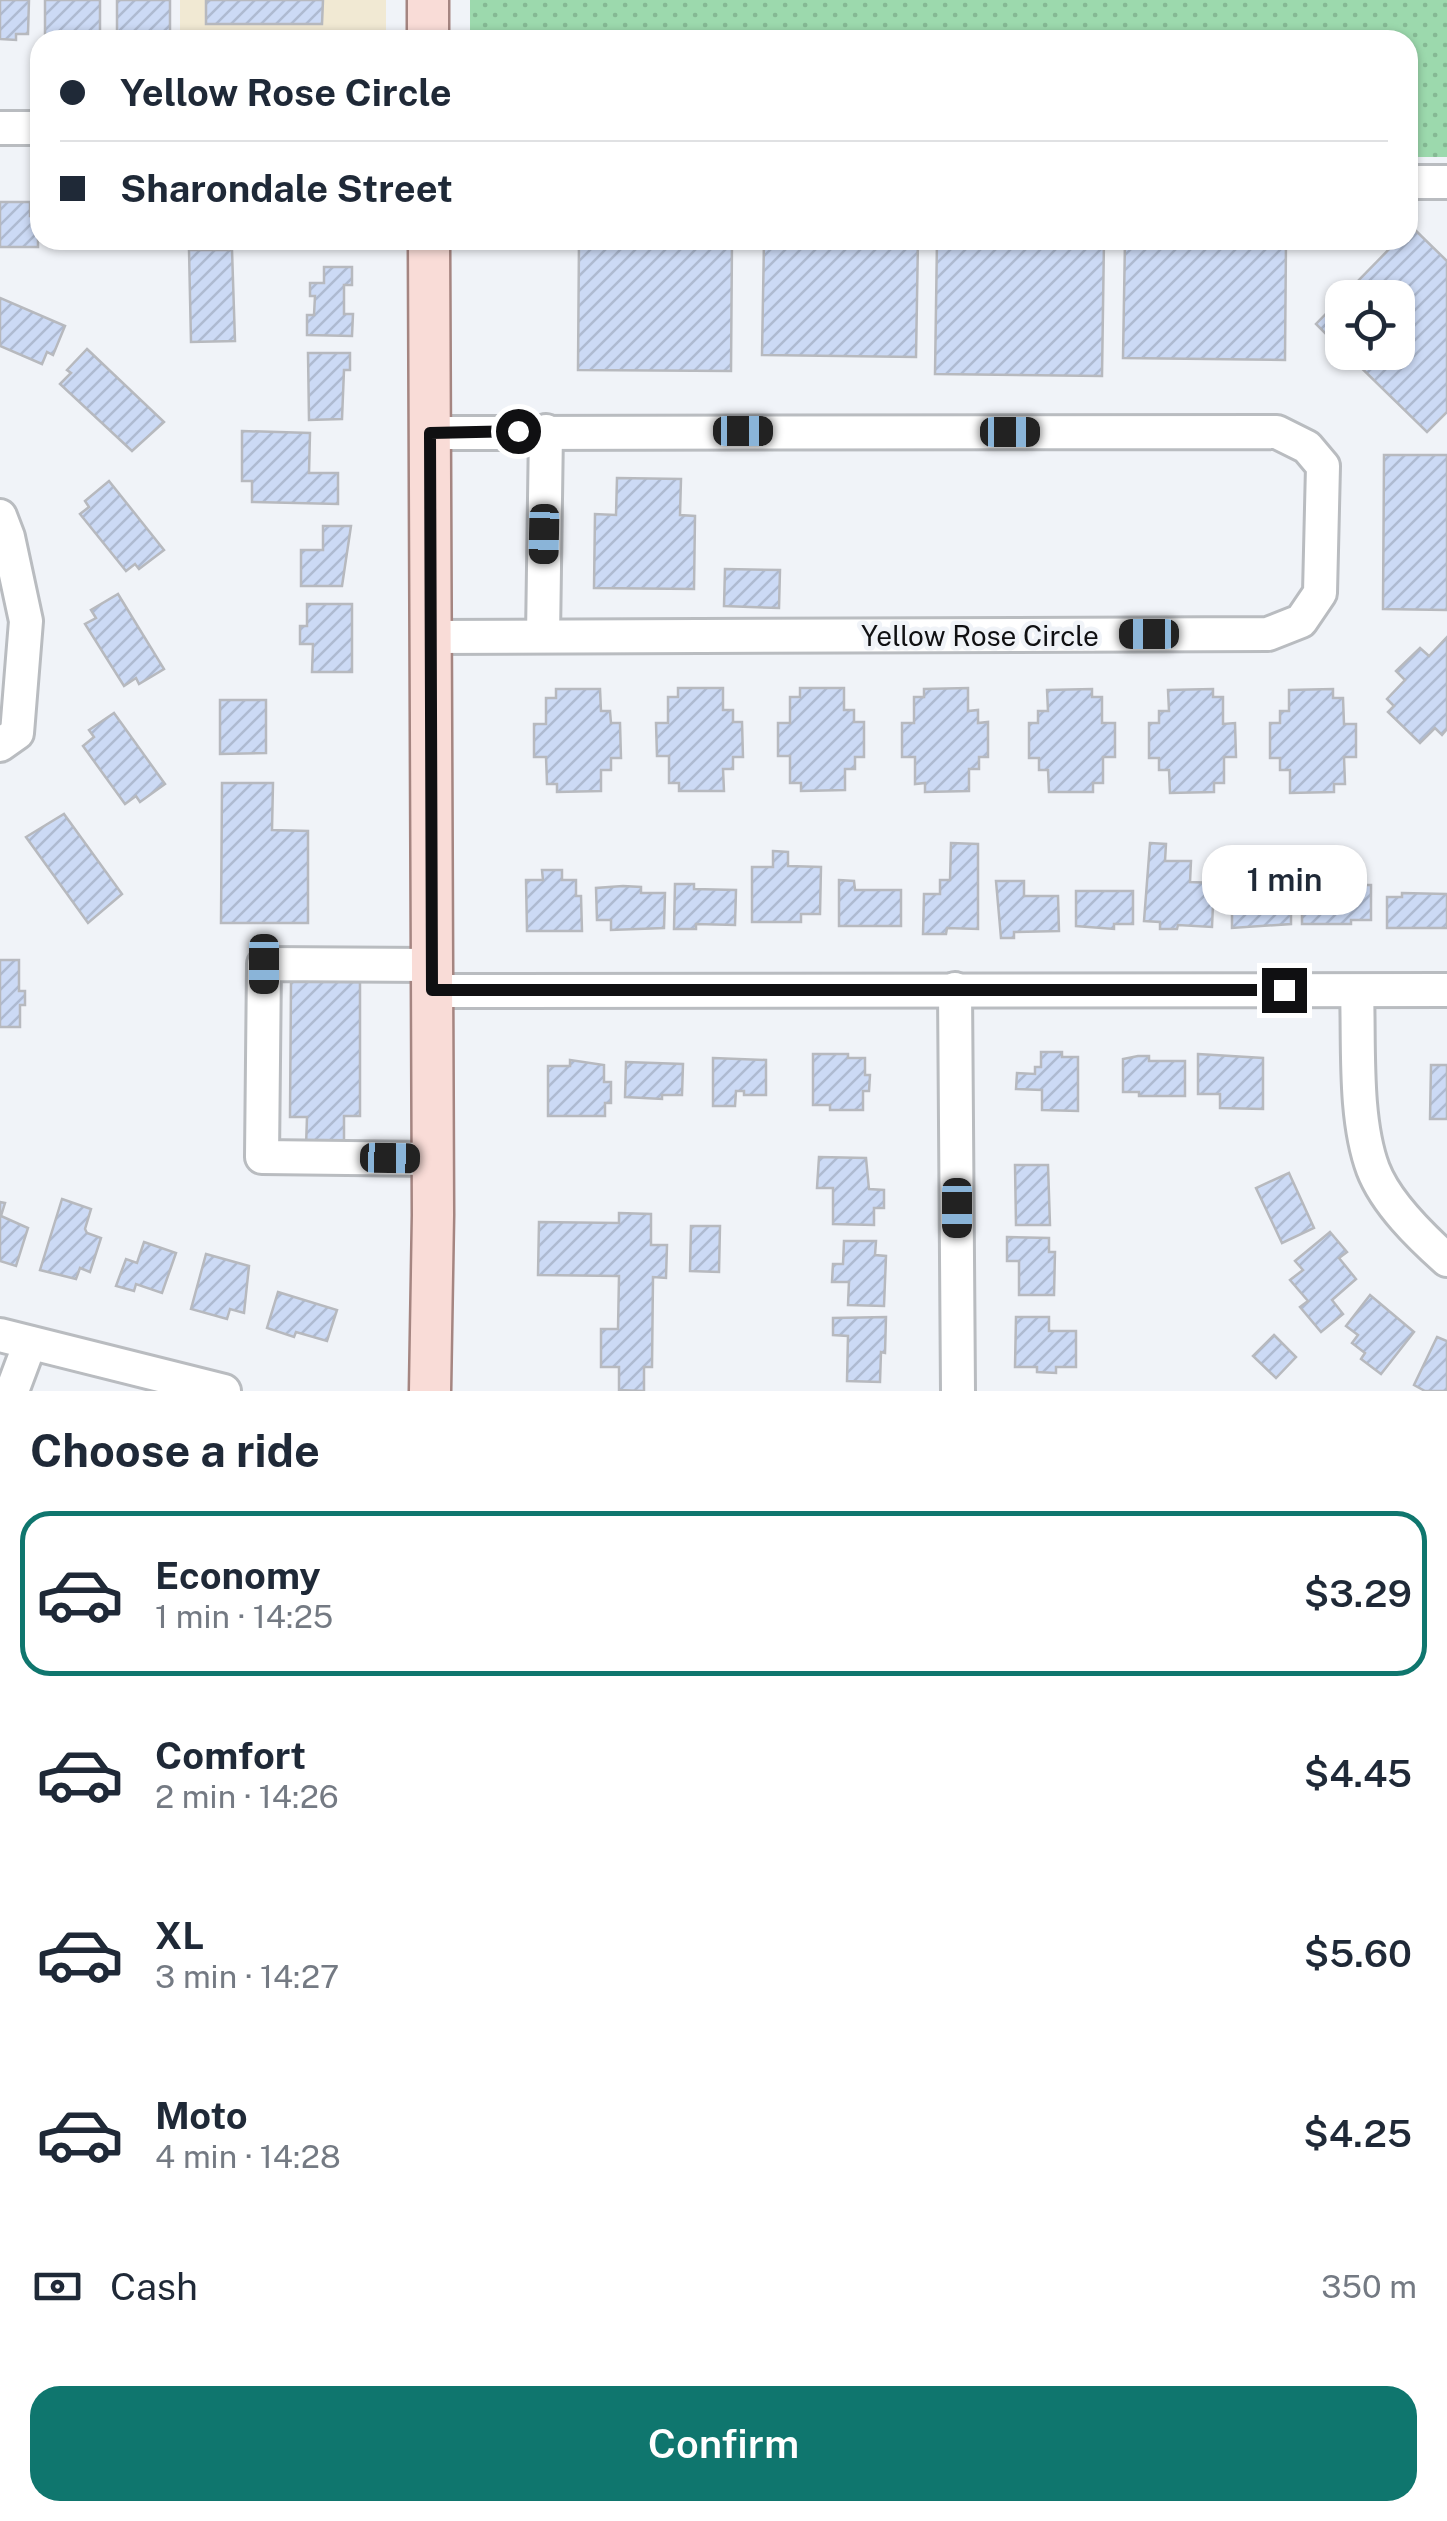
<!DOCTYPE html>
<html lang="en">
<head>
<meta charset="utf-8">
<style>
	body { margin:0; font-family:"Public Sans",sans-serif; background:#f2f2f3; color:#1f2937; height:100vh; display:flex; flex-direction:column; font-size:38px; white-space:nowrap }
	* { box-sizing:border-box; margin:0 }
	p { font-size:32px; color:#747a83 }
	.icon { flex:none; width:55px; height:55px; fill:none; stroke:currentColor; stroke-width:2; stroke-linecap:round; stroke-linejoin:round }
	.map { position:relative; height:1391px; overflow:hidden }
	.sheet { display:flex; flex-direction:column; background:#fff; flex:1 }
	.sheet>* { flex:none }
	.banner { position:absolute; left:30px; top:30px; width:1388px; height:220px; border-radius:30px; box-shadow:0 2px 8px #0004; display:grid; align-content:center; height:220px; padding:0 30px; background:#fff }
	.fabs { position:absolute; left:1325px; top:280px; display:grid; gap:20px }
	.fabs a { display:grid; place-items:center; width:90px; height:90px; border-radius:20px; background:#fff; box-shadow:0 2px 8px #0004; font-size:50px }
	.end { position:absolute; width:45px; height:45px; margin:-22px; border:12px solid #101012; background:#fff; box-shadow:0 0 0 5px #fff }
	.from { border-radius:50% }
	.bubble { position:absolute; height:70px; border-radius:30px; background:#fff; box-shadow:0 2px 8px #0004; font-size:32px; font-weight:600; line-height:70px; text-align:center }
	.car { position:absolute; width:30px; height:60px; margin:-30px -15px; border-radius:12px; box-shadow:0 0 8px 2px #0007; background:linear-gradient(#222 24%,#8ab4d8 0 40%,#222 0 76%,#8ab4d8 0 86%,#222 0) }
	.banner b { display:flex; align-items:center; gap:35px; height:95px; font-size:38px }
	.banner b+b { border-top:2px solid #e0e1e3 }
	.banner i { width:25px; height:25px; background:#1f2937 }
	ul { padding:0; list-style:none }
	li { display:flex; align-items:center; gap:30px; height:165px; margin:0 20px 15px; padding:0 10px; border:5px solid transparent; border-radius:30px }
	li div { flex:1 }
	li b { display:block; font-size:38px }
	li em { font-style:normal; font-weight:600 }
	li.selected { border-color:#0f766e }
	li>.icon { width:90px; height:90px; stroke-width:1.5 }
	h2 { padding:0 30px; font-size:45px; line-height:120px }
	.pay { display:flex; align-items:center; gap:25px; height:110px; padding:0 30px; font-size:38px }
	.pay p { margin-inline-start:auto }
	.primary-button { display:flex; gap:20px; margin-top:auto; padding:20px 30px }
	.primary-button a { flex:1; height:115px; border-radius:30px; background:#0f766e; color:#fff; font-size:40px; font-weight:600; line-height:115px; text-align:center }
	.map>svg:first-child { display:block }
	.commercial { fill:#f1e9d3 }
	.park { fill:url(#park-dots) }
	.building { fill:url(#building-hatch); stroke:#b7b9be; stroke-width:2.5 }
	.lines { fill:none; stroke-linecap:round; stroke-linejoin:round }
	.minor-casing { stroke:#b9bcc0; stroke-width:38 }
	.major-casing { stroke:#a58581; stroke-width:45 }
	.minor { stroke:#fff; stroke-width:32 }
	.major { stroke:#f9dcd7; stroke-width:40 }
	.route { stroke:#101012; stroke-width:12 }
	.labels { text-anchor:middle; dominant-baseline:central; stroke-width:9; stroke-linejoin:round; paint-order:stroke }
	.street-label { font-size:28px; fill:#101012; stroke:#f0f3f8 }
</style>
</head>
<body>
<div class="map">
<svg width="1447" height="1391" viewBox="0 0 1447 1391">
	<defs>
		<pattern id="park-dots" width="8" height="8" patternUnits="userSpaceOnUse" patternTransform="scale(2.5)"><rect width="8" height="8" fill="#9cd9ad"/><path d="M2 2h.1M6 6h.1" fill="none" stroke="#85b994" stroke-width="1.8" stroke-linecap="round"/></pattern>
		<pattern id="building-hatch" width="6" height="6" patternUnits="userSpaceOnUse" patternTransform="scale(2.5)"><rect width="6" height="6" fill="#ccdaf5"/><path d="M-1 1l2-2M0 6l6-6M5 7l2-2" fill="none" stroke="#aebad1"/></pattern>
	</defs>
	<rect width="100%" height="100%" fill="#f0f3f8"/>
	<rect class="commercial" x="180" y="0" width="206" height="40"/>
	<path class="park" d="M470,0H1447V157H1408V40H470Z"/>
	<g class="building">
		<path d="M0,0H29L28,34H16V40L0,39Z"/>
		<path d="M45,0H100V35H87V40H57V35H45Z"/>
		<path d="M117,0H170V35H157V40H128V34H117Z"/>
		<path d="M206,0H323L322,24H206Z"/>
		<path d="M0,202H30V216H38V247H0Z"/>
		<path d="M1411,226L1447,261V412L1427,432L1345,352H1398V298H1342V350L1316,324L1398,240H1408V230Z"/>
		<rect x="56" y="240" width="106" height="4"/>
		<path d="M579,240H732L731,371L578,370Z"/>
		<path d="M764,240H918L916,357L762,355Z"/>
		<path d="M937,240H1104L1102,376L935,374Z"/>
		<path d="M1125,240H1286L1285,360L1123,358Z"/>
		<path d="M189,250H232L235,341L191,342Z"/>
		<path d="M324,267H352V285H344V314H353L352,336L307,335V315H314L315,296H310V283H324Z"/>
		<path d="M0,298L65,326L53,355L47,352L42,364L0,346Z"/>
		<path d="M87,349L164,422L132,451L60,384L71,373L67,370Z"/>
		<path d="M308,353H350V370H344L342,419L309,420Z"/>
		<path d="M242,431L310,433L309,473H338V504L252,502V481H242Z"/>
		<path d="M1384,455H1447V610L1383,609Z"/>
		<path d="M617,478L681,479L680,515L695,516L694,589L594,588L595,514L616,515Z"/>
		<path d="M109,481L164,550L139,569L135,564L126,571L80,514L89,507L85,501Z"/>
		<path d="M323,526H351L342,586H301V550H323Z"/>
		<path d="M725,569L780,570L779,608L724,606Z"/>
		<path d="M118,594L164,669L139,684L136,678L124,686L85,624L96,618L91,610Z"/>
		<path d="M307,604H352V672H312L313,644H300V626H307Z"/>
		<path d="M1447,637V729L1442,735L1435,728L1420,743L1388,712L1394,706L1387,699L1405,680L1396,671L1420,648L1429,656Z"/>
		<path d="M678,688H723V710H733V722H742L743,757H733V769H723L724,791H679V783H669V756H657L656,723H668V697H678Z"/>
		<path d="M800,688H844V710H854V722H864V757H855V769H845V790L801,791V783H790V756H778V723H790V697H800Z"/>
		<path d="M968,688V711L978,710V723L988,722V757H979V769H969V791L925,792V783L915,784V757H902V723H914V697H924V689Z"/>
		<path d="M556,689H600L601,711H610L611,723H620L621,758H611V770H601V791L557,792V784H547L546,757H534V724H546V698H556Z"/>
		<path d="M1092,689V697H1102V723H1115V757H1103V783H1093V792H1049L1048,770H1039V758H1029V723H1038V711H1048L1047,690Z"/>
		<path d="M1213,689V697H1223V724L1235,723L1236,757H1224V783H1214V792L1170,793L1169,770H1159V758H1149V723H1159V711H1169L1168,690Z"/>
		<path d="M1333,689V698H1343L1344,724H1356V757H1344L1345,784H1334V792L1290,793V770H1280V758H1270V723H1280V711H1289V690Z"/>
		<path d="M220,700H266V753L220,754Z"/>
		<path d="M114,713L165,784L140,802L136,796L125,804L83,746L94,737L89,730Z"/>
		<path d="M222,783H273L272,830L308,831V923H221Z"/>
		<path d="M64,814L122,894L88,923L26,837Z"/>
		<path d="M951,843L978,844V929L947,928L946,934H923L924,894H940V880H950Z"/>
		<path d="M1150,843L1166,844L1165,861H1191L1190,882L1214,883L1212,927L1178,925L1177,929H1160V922L1144,921Z"/>
		<path d="M773,851L788,852V866L821,867L820,914H801V922H752V867H773Z"/>
		<path d="M1232,858H1267L1269,878H1291V924L1232,928Z"/>
		<path d="M542,870H562V880H576V896H581L582,931H527L526,880H543Z"/>
		<path d="M1332,877H1351V885H1371V920H1351V924H1302V887L1332,885Z"/>
		<path d="M839,880L854,881L855,890H901V926H839Z"/>
		<path d="M996,881H1024V896H1058L1059,931L1014,932V938H1001Z"/>
		<path d="M675,884H694V889L736,890L735,925L696,924V929H674Z"/>
		<path d="M623,886L641,887V893H665L664,928L611,930V920H597L596,888Z"/>
		<path d="M1076,891H1133V924H1114V929L1076,926Z"/>
		<path d="M1402,893L1447,894V928H1387V897H1402Z"/>
		<path d="M0,960H19V991H25V1005H20V1027H0Z"/>
		<path d="M291,981L360,982V1116H344V1147H306L307,1117H290Z"/>
		<path d="M1041,1052H1062V1057H1078V1111L1042,1110V1090L1016,1089L1017,1073L1035,1074V1067H1041Z"/>
		<path d="M813,1054H848V1058H865V1075H870L869,1091H863V1110H830V1105H813Z"/>
		<path d="M1198,1054L1263,1058V1109L1220,1108V1094H1198Z"/>
		<path d="M1138,1056H1149V1061H1185V1096H1139V1092H1123V1059Z"/>
		<path d="M713,1058L766,1060V1095H744V1091H736L735,1106H713Z"/>
		<path d="M570,1060L604,1065V1082H611V1103H605V1116H548V1066H570Z"/>
		<path d="M626,1062L683,1064L682,1095H662V1099L625,1097Z"/>
		<path d="M1431,1065H1447V1119H1430Z"/>
		<path d="M819,1157L866,1158L869,1189L884,1190V1208H874V1225L833,1224V1188H817Z"/>
		<path d="M1015,1165H1048L1050,1225H1016Z"/>
		<path d="M1289,1173L1314,1228L1282,1243L1256,1188Z"/>
		<path d="M62,1199L91,1209L85,1229L87,1233L101,1238L90,1272L80,1268L76,1279L40,1270Z"/>
		<path d="M0,1202L5,1203L1,1216L28,1228L16,1266L0,1261Z"/>
		<path d="M619,1213L651,1214V1245H667L666,1278L653,1277L652,1367H644V1391L619,1390V1367H601V1329H618L619,1276L538,1275L539,1222L619,1223Z"/>
		<path d="M691,1226H720L719,1272L690,1271Z"/>
		<path d="M1330,1232L1347,1252L1339,1258L1356,1279L1332,1300L1343,1314L1321,1332L1300,1307L1308,1301L1290,1280L1303,1270L1295,1261Z"/>
		<path d="M1007,1237L1049,1238V1252H1055L1054,1295H1019V1261H1007Z"/>
		<path d="M844,1241H876L875,1255L886,1256L884,1306L848,1305L849,1282H832L833,1264H843Z"/>
		<path d="M144,1242L176,1253L162,1293L136,1284L134,1291L116,1286L126,1259L137,1263Z"/>
		<path d="M206,1254L249,1266L244,1313L230,1309L227,1319L191,1309Z"/>
		<path d="M278,1292L337,1310L327,1341L296,1332L294,1337L267,1328Z"/>
		<path d="M1370,1295L1414,1332L1381,1374L1361,1359L1365,1353L1352,1343L1358,1335L1346,1326Z"/>
		<path d="M886,1317L885,1353L881,1352L880,1382L847,1381L848,1336L833,1335V1318Z"/>
		<path d="M1016,1317H1049V1331H1076V1367H1056V1373L1037,1372V1367H1015Z"/>
		<path d="M1274,1335L1296,1357L1276,1378L1253,1356Z"/>
		<path d="M1437,1337L1447,1341V1391H1425L1414,1385Z"/>
	</g>
	<g class="lines">
		<defs>
			<g id="minor">
				<path d="M0,128H40"/>
				<path d="M1408,182H1447"/>
				<path d="M430,433L1277,432L1307,447L1323,466L1320,593L1301,621L1268,634L430,637"/>
				<path d="M0,516L8,537L26,621L17,733L0,745"/>
				<path d="M543,636L546,431"/>
				<path d="M432,965L264,964L262,1157L432,1159"/>
				<path d="M955,989L958,1391"/>
				<path d="M432,991L1447,990"/>
				<path d="M1357,991C1359,1045 1354,1118 1373,1169C1386,1203 1420,1236 1447,1260"/>
				<path d="M0,1335L224,1391"/>
				<path d="M12,1391L30,1343"/>
			</g>
			<g id="major">
				<path d="M428,0V40"/>
				<path d="M429,240L433,1215L430,1391"/>
			</g>
		</defs>
		<use href="#minor" class="minor-casing"/>
		<use href="#major" class="major-casing"/>
		<use href="#minor" class="minor"/>
		<use href="#major" class="major"/>
	</g>
	<g class="lines">
		<path class="route" d="M518,431L430,433L432,990H1284"/>
	</g>
	<g class="labels">
		<g class="street-label">
			<text x="980" y="635">Yellow Rose Circle</text>
		</g>
	</g>
</svg>
<div class="fabs">
<a><svg class="icon" aria-label="locate" viewBox="0 0 24 24"><circle cx="12" cy="12" r="6"/><path d="M12 2v4M12 18v4M2 12h4M18 12h4"/></svg></a>
</div>
<i class="end from" style="left:518px;top:431px"></i>
<i class="end" style="left:1284px;top:990px"></i>
<div class="bubble" style="left:1202px;top:845px;width:165px">1 min</div>
<i class="car" style="left:743px;top:431px;rotate:90deg"></i>
<i class="car" style="left:1010px;top:432px;rotate:90deg"></i>
<i class="car" style="left:544px;top:534px;rotate:181deg"></i>
<i class="car" style="left:1149px;top:634px;rotate:270deg"></i>
<i class="car" style="left:264px;top:964px;rotate:180deg"></i>
<i class="car" style="left:390px;top:1158px;rotate:91deg"></i>
<i class="car" style="left:957px;top:1208px;rotate:180deg"></i>
<div class="banner">
<b><i class="from"></i>Yellow Rose Circle</b>
<b><i></i>Sharondale Street</b>
</div>
</div>
<section class="sheet">
<h2>Choose a ride</h2>
<ul>
<li class="selected"><svg class="icon" aria-label="car" viewBox="0 0 24 24"><path d="M5 17H2v-5l4-1 3-4h7l3 4 3 1v5h-3M9 17h6M6 11h13"/><circle cx="7" cy="17" r="2"/><circle cx="17" cy="17" r="2"/></svg><div><b>Economy</b><p>1 min · 14:25</p></div><em>$3.29</em></li>
<li><svg class="icon" aria-label="car" viewBox="0 0 24 24"><path d="M5 17H2v-5l4-1 3-4h7l3 4 3 1v5h-3M9 17h6M6 11h13"/><circle cx="7" cy="17" r="2"/><circle cx="17" cy="17" r="2"/></svg><div><b>Comfort</b><p>2 min · 14:26</p></div><em>$4.45</em></li>
<li><svg class="icon" aria-label="car" viewBox="0 0 24 24"><path d="M5 17H2v-5l4-1 3-4h7l3 4 3 1v5h-3M9 17h6M6 11h13"/><circle cx="7" cy="17" r="2"/><circle cx="17" cy="17" r="2"/></svg><div><b>XL</b><p>3 min · 14:27</p></div><em>$5.60</em></li>
<li><svg class="icon" aria-label="car" viewBox="0 0 24 24"><path d="M5 17H2v-5l4-1 3-4h7l3 4 3 1v5h-3M9 17h6M6 11h13"/><circle cx="7" cy="17" r="2"/><circle cx="17" cy="17" r="2"/></svg><div><b>Moto</b><p>4 min · 14:28</p></div><em>$4.25</em></li>
</ul>
<div class="pay"><svg class="icon" aria-label="cash" viewBox="0 0 24 24"><path d="M3 7h18v10H3z"/><circle cx="12" cy="12" r="2"/></svg>Cash<p>350 m</p></div>
<div class="primary-button"><a>Confirm</a></div>
</section>
</body>
</html>
